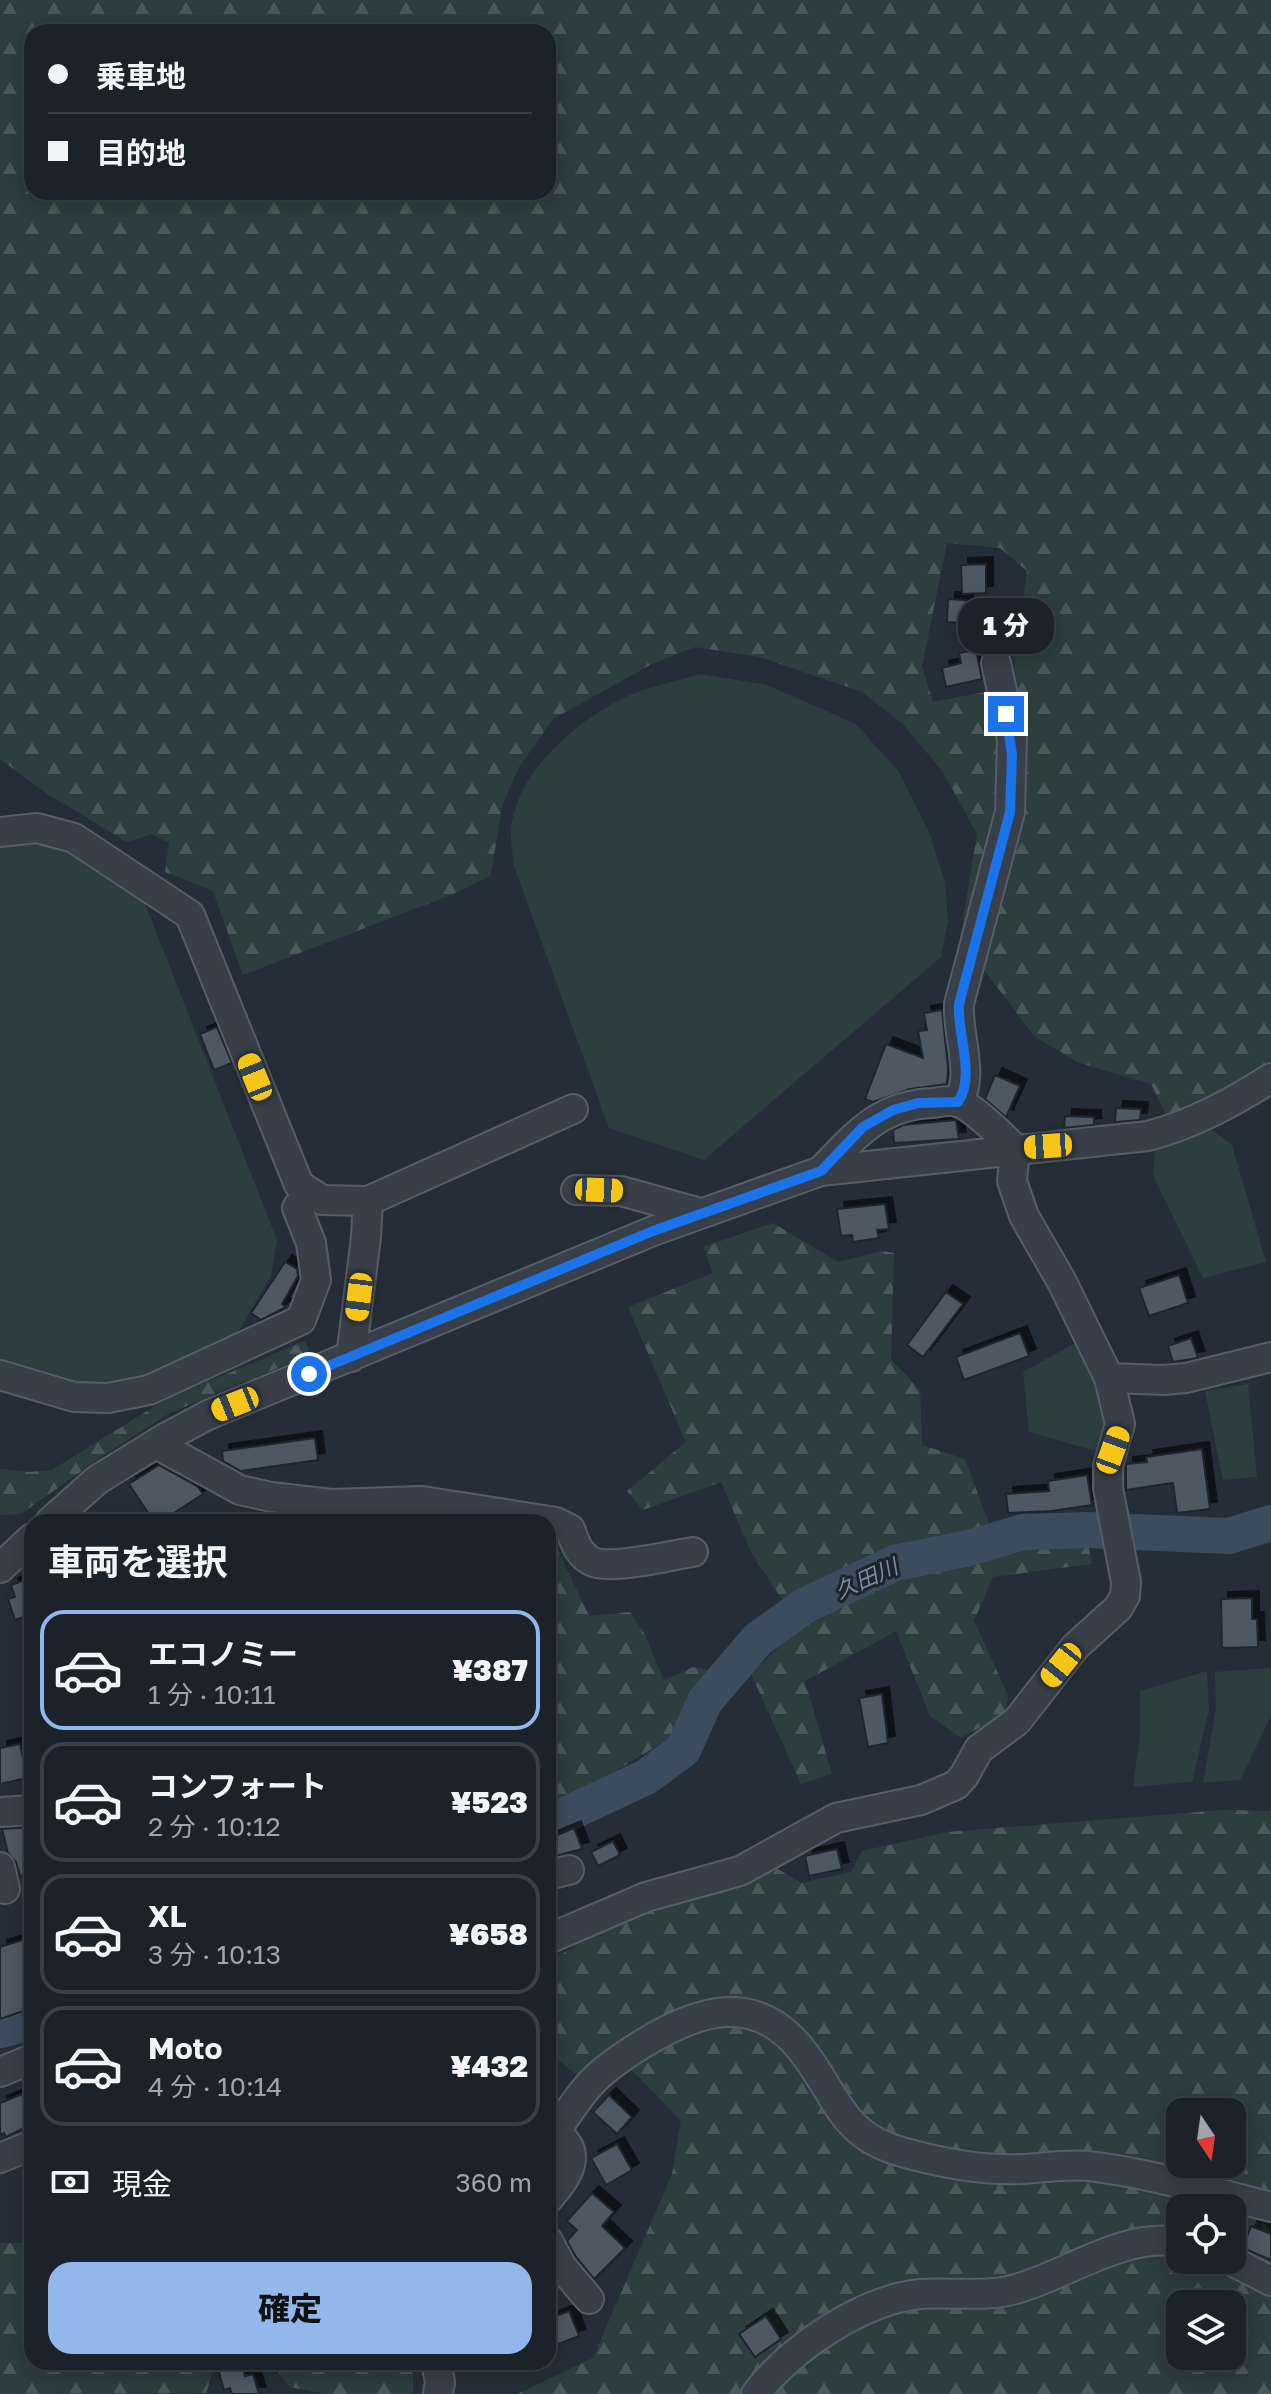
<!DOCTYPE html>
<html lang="ja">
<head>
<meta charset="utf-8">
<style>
	body { margin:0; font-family:"Golos Text","Noto Sans JP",sans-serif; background:#252a32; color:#f1f3f6; height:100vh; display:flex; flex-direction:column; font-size:30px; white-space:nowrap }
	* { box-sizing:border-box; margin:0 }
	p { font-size:26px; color:#a0a4a8 }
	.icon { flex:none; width:44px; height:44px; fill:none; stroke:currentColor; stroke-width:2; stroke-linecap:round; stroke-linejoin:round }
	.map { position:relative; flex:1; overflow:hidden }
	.side { position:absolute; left:24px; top:1514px; width:532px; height:856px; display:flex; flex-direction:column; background:#1c222a; border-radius:24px; box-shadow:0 4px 20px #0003,0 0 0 2px #3a3f47 }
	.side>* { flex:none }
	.hud { position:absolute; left:24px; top:24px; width:532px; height:176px; border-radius:24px; box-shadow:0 4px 20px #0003,0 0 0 2px #3a3f47; display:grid; align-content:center; height:176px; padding:0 24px; background:#1c222a }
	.needle { width:52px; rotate:167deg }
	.buttons { position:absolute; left:1166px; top:2098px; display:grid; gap:16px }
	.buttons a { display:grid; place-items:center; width:80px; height:80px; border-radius:16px; background:#1c222a; box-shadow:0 4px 20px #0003,0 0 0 2px #3a3f47; font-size:40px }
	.end { position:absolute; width:36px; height:36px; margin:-18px; border:10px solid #1a73e8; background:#fff; box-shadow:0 0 0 4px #fff }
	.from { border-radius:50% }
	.bubble { position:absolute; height:56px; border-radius:24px; background:#1c222a; box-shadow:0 4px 20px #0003,0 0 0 2px #3a3f47; font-size:26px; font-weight:800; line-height:56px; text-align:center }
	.car { position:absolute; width:24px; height:48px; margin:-24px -12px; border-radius:10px; box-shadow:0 0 6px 2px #0007; background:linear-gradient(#f5c518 24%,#345 0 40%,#f5c518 0 76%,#345 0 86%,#f5c518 0) }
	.hud b { display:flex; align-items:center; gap:28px; height:76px; font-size:30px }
	.hud b+b { border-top:2px solid #3a3f47 }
	.hud i { width:20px; height:20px; background:#f1f3f6 }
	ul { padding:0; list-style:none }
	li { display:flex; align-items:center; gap:24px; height:120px; margin:0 16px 12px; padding:0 8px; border:4px solid #3a3f47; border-radius:24px }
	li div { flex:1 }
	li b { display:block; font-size:30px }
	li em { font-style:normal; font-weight:800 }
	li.active { border-color:#92b7eb }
	li>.icon { width:72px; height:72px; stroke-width:1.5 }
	h2 { padding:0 24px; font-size:36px; line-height:96px }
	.pay { display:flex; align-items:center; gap:20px; height:88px; padding:0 24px; font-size:30px }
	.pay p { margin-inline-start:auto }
	.action { display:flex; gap:16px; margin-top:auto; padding:16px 24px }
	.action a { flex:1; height:92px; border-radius:24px; background:#92b7eb; color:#111; font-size:32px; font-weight:800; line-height:92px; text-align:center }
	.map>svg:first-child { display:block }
	.grass { fill:url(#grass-tufts) }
	.forest { fill:url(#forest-firs); fill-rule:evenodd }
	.garden { fill:#2d3e3e }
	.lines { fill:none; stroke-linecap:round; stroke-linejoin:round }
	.river { stroke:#3c4c5f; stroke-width:36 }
	.building { fill:#4d5863; stroke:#1f262f; stroke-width:2; filter:url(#shadow) }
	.minor-casing { stroke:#565d66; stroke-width:32 }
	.minor { stroke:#383f48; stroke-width:28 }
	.route { stroke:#1a73e8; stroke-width:10 }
	.labels { text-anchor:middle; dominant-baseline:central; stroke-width:6; stroke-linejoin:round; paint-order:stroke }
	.water-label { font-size:22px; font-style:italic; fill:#778ca4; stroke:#1d242d }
</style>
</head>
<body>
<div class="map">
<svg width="1271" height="2394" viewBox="0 0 1271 2394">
	<defs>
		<pattern id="grass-tufts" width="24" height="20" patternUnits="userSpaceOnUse" patternTransform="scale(2)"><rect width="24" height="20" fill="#2d3e3e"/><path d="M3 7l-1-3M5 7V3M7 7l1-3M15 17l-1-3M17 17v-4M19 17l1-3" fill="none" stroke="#495858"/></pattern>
		<pattern id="forest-firs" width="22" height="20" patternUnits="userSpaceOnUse" patternTransform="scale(2)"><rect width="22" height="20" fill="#2d3e3e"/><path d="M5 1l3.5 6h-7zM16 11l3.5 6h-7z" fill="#495858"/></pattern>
		<filter id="shadow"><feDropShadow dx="7" dy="-7" stdDeviation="0" flood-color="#0009"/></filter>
	</defs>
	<rect width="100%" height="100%" fill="#252e38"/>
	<path class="grass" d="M249,1518L318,1519L319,1522H244Z"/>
	<g class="forest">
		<path d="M0,0H1271V1061L1169,1120L1151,1084L1079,1063L1034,1036L960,938L977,834L943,772L903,724L862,692L760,657L695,647L652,664L553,719L519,767L502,806L491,875L456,893L243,975L213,891L165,872L169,843L152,834L127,842L46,793L0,759ZM32,32H548V192H32ZM947,543L1000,548L1027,571L1014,670L991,691L933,702L922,666Z"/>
		<path d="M773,1223L838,1262L883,1251L894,1253L891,1359L920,1390L922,1445L965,1459L1000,1553L1087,1538L1092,1564L993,1577L974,1621L1008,1695L1006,1713L961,1738L930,1716L896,1631L805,1681L832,1774L801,1784L751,1674L800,1627L751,1552L721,1482L643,1510L627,1491L686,1442L628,1307L713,1273L703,1247Z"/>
		<path d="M305,1341L309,1350L290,1363L170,1413L107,1453L21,1514L0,1515V1469L28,1472L52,1470L168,1398Z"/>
		<path d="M548,1540H553L589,1616L630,1612L644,1633L664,1680L693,1667L707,1670L678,1733L588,1788L548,1803Z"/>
		<path d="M1223,1810L1271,1811V2394H517L593,2358L672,2174L681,2121L629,2067L577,2075L548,2052V1963L608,1924L773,1866L801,1883L851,1872L862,1851L947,1832ZM1180,2112H1232V2164H1180ZM1180,2208H1232V2260H1180ZM1180,2304H1232V2356H1180Z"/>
		<path d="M0,2243H27L32,2250V2362H216L206,2393L0,2394Z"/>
		<path d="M271,2362H413V2392L410,2394H326L289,2387Z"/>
	</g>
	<g class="garden">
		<path d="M700,674L767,685L856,724L899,772L929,832L945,882L948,921L941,957L704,1160L609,1128L514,866C513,854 510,841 511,829C516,770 583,714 635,693C655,685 679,681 700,674Z"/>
		<path d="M49,840L79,855L144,901L277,1240L271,1276L233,1341L130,1388L93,1391L0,1363V842Z"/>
		<path d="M1208,1127L1232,1145L1266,1262L1203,1278L1153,1175L1155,1151Z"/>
		<path d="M1077,1342L1106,1401L1102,1453L1029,1432L1023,1372Z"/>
		<path d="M1248,1384L1257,1477L1223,1480L1205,1391Z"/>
		<path d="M1271,1668V1716L1240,1780L1203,1783L1216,1708L1215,1672Z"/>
		<path d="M1207,1671L1209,1710L1192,1782L1133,1787L1140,1735V1691Z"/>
	</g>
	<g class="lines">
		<g class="river">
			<path d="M548,1823L646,1777L683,1750L705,1701L758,1639L806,1605L895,1563L969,1548L1023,1532L1087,1530L1229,1536L1271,1523"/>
			<path d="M0,2030L32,2022"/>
		</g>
	</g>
	<g class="building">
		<path d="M986,564V593L962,594L961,565Z"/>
		<path d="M948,599L966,600V623L947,622Z"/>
		<path d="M976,650L982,679L946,687L942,668L961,663L959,653Z"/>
		<path d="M942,1010L948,1068L947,1084L910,1089L873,1102L865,1099L886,1044L923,1058L918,1031L927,1030L924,1013Z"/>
		<path d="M217,1027L232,1063L214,1070L200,1034Z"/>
		<path d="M995,1075L1020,1086L1006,1117L985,1099Z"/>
		<path d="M1116,1108L1141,1109L1140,1120L1115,1122Z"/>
		<path d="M1065,1116L1094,1117V1125L1064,1128Z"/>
		<path d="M956,1120L959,1139L894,1143L893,1130L903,1125Z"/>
		<path d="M885,1204L889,1229L877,1230L879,1238L853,1242L852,1235L841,1236L837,1209Z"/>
		<path d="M285,1262L297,1269L298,1276L282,1304L286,1307L261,1320L251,1313Z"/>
		<path d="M1179,1275L1188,1303L1149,1316L1139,1288Z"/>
		<path d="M946,1292L963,1304L923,1357L907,1345Z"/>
		<path d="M1020,1333L1029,1356L964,1380L956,1357Z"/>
		<path d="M1191,1338L1198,1358L1173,1362L1168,1346Z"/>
		<path d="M315,1438L318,1460L241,1471L223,1461L222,1451Z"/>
		<path d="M1202,1449L1210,1509L1177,1513L1173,1483L1126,1490V1464L1147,1462L1146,1457Z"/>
		<path d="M159,1465L197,1486L203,1494L160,1522H154L129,1484Z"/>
		<path d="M1087,1475L1092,1505L1052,1511L1008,1513L1006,1494L1049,1491L1048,1481Z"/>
		<path d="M25,1580L29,1591L32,1590L30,1636L23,1617L15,1620L8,1599L15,1597L11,1585Z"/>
		<path d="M1252,1598V1619H1257L1258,1647L1222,1648L1221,1599Z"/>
		<path d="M882,1694L888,1743L868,1747L859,1698Z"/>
		<path d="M20,1744L27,1778L0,1784V1748Z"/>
		<path d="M31,1827L32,1873L20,1876L16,1862L8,1853L2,1829Z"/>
		<path d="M574,1828L582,1849L548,1858V1839Z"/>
		<path d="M613,1841L620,1855L598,1866L591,1852Z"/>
		<path d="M837,1849L842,1869L809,1876L805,1856Z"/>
		<path d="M32,1937V2008L0,2019V1947Z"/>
		<path d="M32,2090V2124L6,2137L4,2133L0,2135V2103Z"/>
		<path d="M609,2095L632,2117L617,2134L593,2112Z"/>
		<path d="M617,2144L632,2170L606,2185L591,2158Z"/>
		<path d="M592,2193L614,2212L602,2226L625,2248L594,2279L576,2257L567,2241L577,2230L567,2221Z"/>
		<path d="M1251,2226L1271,2234V2260L1243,2248Z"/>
		<path d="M569,2311L579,2336L548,2348V2319Z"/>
		<path d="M766,2316L781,2339L755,2357L739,2334Z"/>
		<path d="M241,2362L245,2376L253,2374L259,2394H232L230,2388L224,2390L218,2369Z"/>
	</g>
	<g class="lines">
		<defs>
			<g id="minor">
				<path d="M0,832L37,828L74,838L190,915L299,1185L322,1200L368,1201"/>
				<path d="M958,1102C975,1076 957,1035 959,1004L1010,812L1012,739L996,663"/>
				<path d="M1015,1149L1012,1181L1024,1216L1062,1282L1109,1378L1164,1380L1186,1378L1271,1357"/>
				<path d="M821,1171C856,1135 879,1105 933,1103C940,1102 951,1100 957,1102C972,1106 1003,1137 1015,1149"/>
				<path d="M576,1190L621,1191L700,1213"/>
				<path d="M351,1357L366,1237L368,1201L573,1109"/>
				<path d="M0,1375L74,1397L108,1398L149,1390L301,1320L316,1280L311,1243L297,1208L309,1192"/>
				<path d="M156,1444L240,1490L271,1497L331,1504L422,1501L556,1522L570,1529C575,1542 578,1554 591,1561C609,1571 671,1555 693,1552"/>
				<path d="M50,1522L97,1480L165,1438L208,1415L653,1231L821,1171L1148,1136C1193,1124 1232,1103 1271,1078"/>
				<path d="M0,1568L32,1538"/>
				<path d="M0,1812L32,1810"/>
				<path d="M0,1867L5,1889"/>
				<path d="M548,1875L569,1870"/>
				<path d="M548,1939L646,1897L740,1871L836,1818L921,1800L956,1785L964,1776L979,1749L1017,1721L1075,1647L1118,1608L1125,1596L1126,1582L1108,1488V1466L1120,1424L1109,1378"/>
				<path d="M0,2072L32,2059"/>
				<path d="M548,2141C564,2121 577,2096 595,2079C609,2065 628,2053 644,2043C698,2010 754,1992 800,2048C837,2093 839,2135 902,2152C941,2163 982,2171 1022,2169C1044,2168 1066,2164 1088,2166C1150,2173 1211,2192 1271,2207"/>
				<path d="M0,2158L32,2145"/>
				<path d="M548,2199C567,2177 585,2154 555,2132"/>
				<path d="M548,2241L562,2267L589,2299"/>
				<path d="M1230,2260L1271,2281"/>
				<path d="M436,2362L440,2382L438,2394"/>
				<path d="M756,2394C791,2348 862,2300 920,2294C947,2292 988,2297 1012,2290C1067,2276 1122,2232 1180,2242"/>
			</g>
		</defs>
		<use href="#minor" class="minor-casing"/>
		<use href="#minor" class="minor"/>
	</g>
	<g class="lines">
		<path class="route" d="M309,1374L653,1231L821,1171L863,1127L893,1110L918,1103L958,1102C976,1075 957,1036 959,1004L1010,812L1012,755L1006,714"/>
	</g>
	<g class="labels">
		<g class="water-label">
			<text transform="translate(866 1578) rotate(-24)">久田川</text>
		</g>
	</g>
</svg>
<div class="buttons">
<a><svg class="needle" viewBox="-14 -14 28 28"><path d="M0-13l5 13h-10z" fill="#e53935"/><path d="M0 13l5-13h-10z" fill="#a0a4a8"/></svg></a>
<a><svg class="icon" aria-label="locate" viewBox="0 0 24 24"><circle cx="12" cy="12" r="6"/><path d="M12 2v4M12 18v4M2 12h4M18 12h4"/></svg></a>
<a><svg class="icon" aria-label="layers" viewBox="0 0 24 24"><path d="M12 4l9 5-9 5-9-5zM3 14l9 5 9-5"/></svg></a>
</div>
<i class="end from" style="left:309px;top:1374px"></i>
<i class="end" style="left:1006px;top:714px"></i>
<div class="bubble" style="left:958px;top:598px;width:96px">1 分</div>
<i class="car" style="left:255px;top:1077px;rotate:338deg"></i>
<i class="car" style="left:1048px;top:1146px;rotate:266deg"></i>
<i class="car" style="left:599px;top:1190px;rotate:92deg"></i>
<i class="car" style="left:359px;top:1297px;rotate:187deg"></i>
<i class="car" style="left:235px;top:1404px;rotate:248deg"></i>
<i class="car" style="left:1113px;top:1450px;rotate:20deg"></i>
<i class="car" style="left:1061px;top:1665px;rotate:219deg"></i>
<div class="hud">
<b><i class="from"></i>乗車地</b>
<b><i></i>目的地</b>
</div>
<section class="side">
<h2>車両を選択</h2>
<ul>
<li class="active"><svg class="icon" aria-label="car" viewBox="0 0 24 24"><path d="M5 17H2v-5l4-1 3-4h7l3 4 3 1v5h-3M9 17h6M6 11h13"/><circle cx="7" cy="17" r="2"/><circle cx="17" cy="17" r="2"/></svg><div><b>エコノミー</b><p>1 分 · 10:11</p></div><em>¥387</em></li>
<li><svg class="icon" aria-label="car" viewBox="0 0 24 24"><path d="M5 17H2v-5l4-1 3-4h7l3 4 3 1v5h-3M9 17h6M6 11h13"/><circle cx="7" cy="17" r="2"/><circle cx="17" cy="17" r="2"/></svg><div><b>コンフォート</b><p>2 分 · 10:12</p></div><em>¥523</em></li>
<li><svg class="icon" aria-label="car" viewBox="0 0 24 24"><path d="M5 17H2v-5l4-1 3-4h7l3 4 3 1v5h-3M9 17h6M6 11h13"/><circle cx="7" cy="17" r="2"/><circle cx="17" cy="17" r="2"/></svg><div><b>XL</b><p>3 分 · 10:13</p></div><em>¥658</em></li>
<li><svg class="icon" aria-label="car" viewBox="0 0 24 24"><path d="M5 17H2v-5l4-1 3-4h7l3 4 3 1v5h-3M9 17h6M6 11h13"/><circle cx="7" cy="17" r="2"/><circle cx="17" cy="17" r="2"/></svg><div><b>Moto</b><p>4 分 · 10:14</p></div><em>¥432</em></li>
</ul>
<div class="pay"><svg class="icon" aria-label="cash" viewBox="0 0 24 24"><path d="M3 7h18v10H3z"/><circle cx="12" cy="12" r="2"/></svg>現金<p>360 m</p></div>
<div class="action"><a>確定</a></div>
</section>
</div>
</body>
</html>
